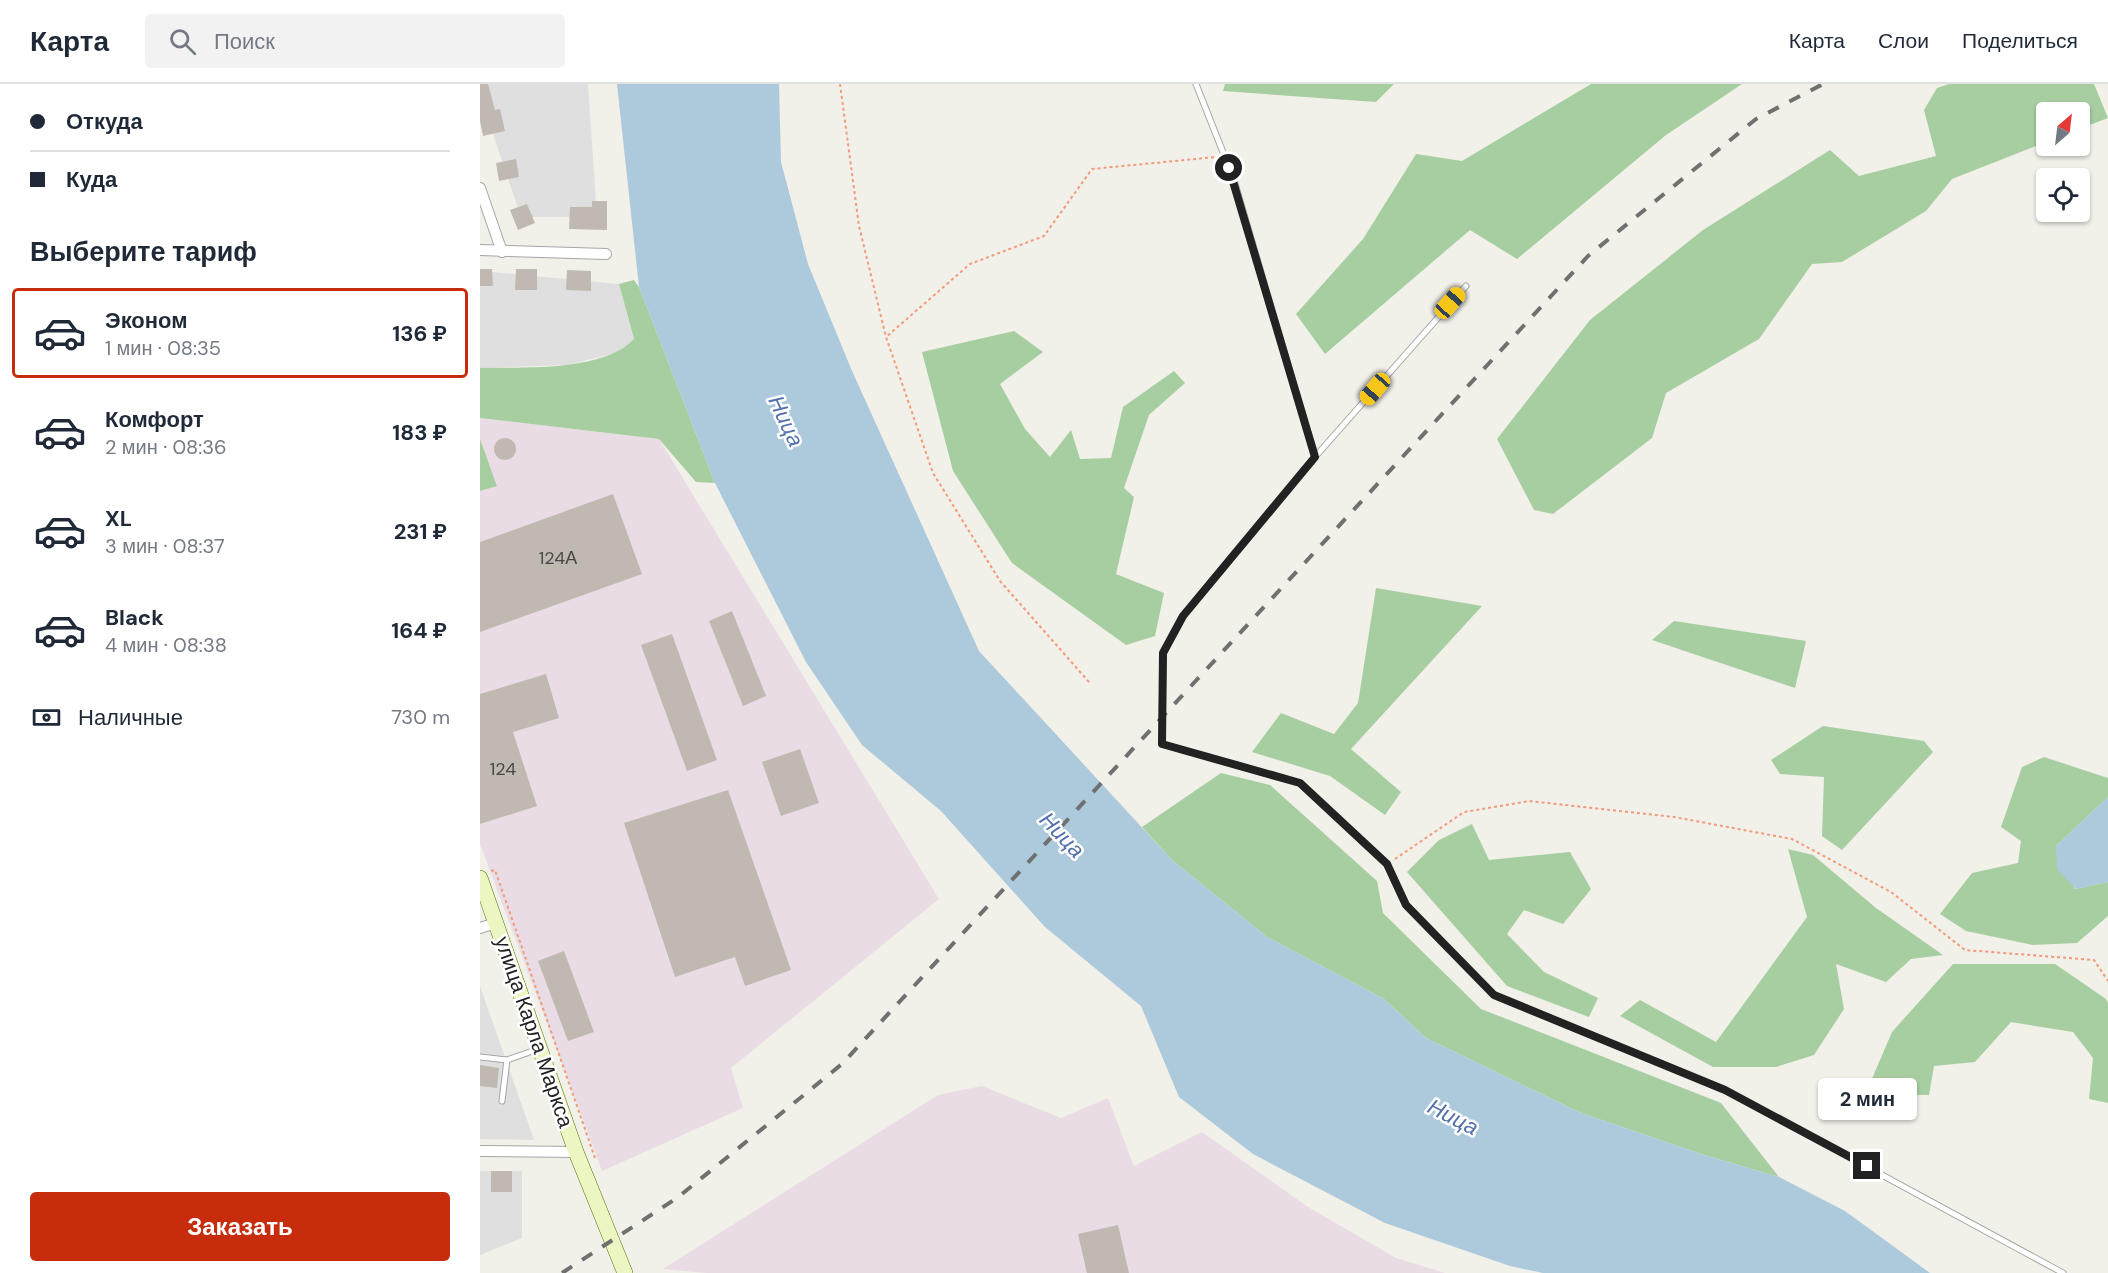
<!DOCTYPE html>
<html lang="ru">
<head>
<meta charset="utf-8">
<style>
	body { margin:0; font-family:"DM Sans",sans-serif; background:#f2f2f3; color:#1f2937; height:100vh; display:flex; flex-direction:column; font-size:22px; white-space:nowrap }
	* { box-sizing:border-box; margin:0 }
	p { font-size:20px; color:#747a83 }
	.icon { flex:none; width:33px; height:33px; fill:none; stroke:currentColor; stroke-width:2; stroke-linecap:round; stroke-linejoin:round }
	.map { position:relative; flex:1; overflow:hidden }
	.details { display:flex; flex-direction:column; background:#fff; width:480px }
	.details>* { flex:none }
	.guide { display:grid; align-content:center; height:132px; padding:0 30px; background:#fff }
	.needle { width:39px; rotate:28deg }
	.controls { position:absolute; left:1556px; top:18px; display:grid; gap:12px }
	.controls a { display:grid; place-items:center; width:54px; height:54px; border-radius:6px; background:#fff; box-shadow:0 2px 4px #0004; font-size:30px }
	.end { position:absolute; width:27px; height:27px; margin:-14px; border:8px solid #222; background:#fff; box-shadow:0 0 0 3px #fff }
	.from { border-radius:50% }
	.bubble { position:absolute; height:42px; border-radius:6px; background:#fff; box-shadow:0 2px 4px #0004; font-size:20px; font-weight:700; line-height:42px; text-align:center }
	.car { position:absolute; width:18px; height:36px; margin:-18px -9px; border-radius:8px; box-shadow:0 0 4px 2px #0007; background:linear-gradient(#f5c518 24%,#345 0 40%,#f5c518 0 76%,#345 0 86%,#f5c518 0) }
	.guide b { display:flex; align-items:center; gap:21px; height:57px; font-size:22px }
	.guide b+b { border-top:2px solid #e0e1e3 }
	.guide i { width:15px; height:15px; background:#1f2937 }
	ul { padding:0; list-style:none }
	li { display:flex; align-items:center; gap:18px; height:90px; margin:0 12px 9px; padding:0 18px; border:3px solid transparent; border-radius:6px }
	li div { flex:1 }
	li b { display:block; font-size:22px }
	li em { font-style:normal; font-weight:700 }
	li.current { border-color:#c72c0d }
	li>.icon { width:54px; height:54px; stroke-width:1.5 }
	h2 { padding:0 30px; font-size:27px; line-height:72px }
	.pay { display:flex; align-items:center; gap:15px; height:66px; padding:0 30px; font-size:22px }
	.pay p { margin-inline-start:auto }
	.button { display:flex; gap:12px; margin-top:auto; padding:12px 30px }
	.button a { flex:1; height:69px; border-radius:6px; background:#c72c0d; color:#fff; font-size:24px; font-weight:700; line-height:69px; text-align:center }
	header { display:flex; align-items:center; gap:36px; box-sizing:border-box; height:84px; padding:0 30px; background:#fff; border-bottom:2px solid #e0e1e3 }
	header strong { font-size:28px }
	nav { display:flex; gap:33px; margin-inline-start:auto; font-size:21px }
	.search { width:420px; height:54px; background:#f2f2f3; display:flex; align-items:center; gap:15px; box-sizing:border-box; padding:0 21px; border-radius:6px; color:#747a83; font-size:22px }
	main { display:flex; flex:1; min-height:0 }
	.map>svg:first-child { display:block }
	.residential { fill:#e0dfdf }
	.industrial { fill:#eadce5 }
	.forest { fill:#a7cea1 }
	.water { fill:#adc9dc }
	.building { fill:#bfb9b2 }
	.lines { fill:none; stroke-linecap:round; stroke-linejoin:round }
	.lane-casing { stroke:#a6a6a6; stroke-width:7 }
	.street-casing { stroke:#a6a6a6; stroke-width:12 }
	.secondary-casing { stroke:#59750c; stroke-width:16 }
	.path { stroke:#f29a7a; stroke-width:2; stroke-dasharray:3 3; stroke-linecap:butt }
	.lane { stroke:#fff; stroke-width:5 }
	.street { stroke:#fff; stroke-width:10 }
	.secondary { stroke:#ebf6c2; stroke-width:15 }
	.rail { stroke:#707070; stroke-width:4; stroke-dasharray:12 12; stroke-linecap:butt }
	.route { stroke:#222; stroke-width:8 }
	.labels { text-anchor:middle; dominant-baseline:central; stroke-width:5; stroke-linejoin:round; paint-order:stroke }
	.number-label { font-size:18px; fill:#494846 }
	.street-label { font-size:21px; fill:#222; stroke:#fff }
	.water-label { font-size:22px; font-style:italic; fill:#5371ad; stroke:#fff }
</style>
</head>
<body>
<header>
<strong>Карта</strong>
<div class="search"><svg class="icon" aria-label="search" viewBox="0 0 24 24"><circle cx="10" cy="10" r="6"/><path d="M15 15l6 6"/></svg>Поиск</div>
<nav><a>Карта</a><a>Слои</a><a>Поделиться</a></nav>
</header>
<main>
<section class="details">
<div class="guide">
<b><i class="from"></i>Откуда</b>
<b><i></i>Куда</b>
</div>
<h2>Выберите тариф</h2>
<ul>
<li class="current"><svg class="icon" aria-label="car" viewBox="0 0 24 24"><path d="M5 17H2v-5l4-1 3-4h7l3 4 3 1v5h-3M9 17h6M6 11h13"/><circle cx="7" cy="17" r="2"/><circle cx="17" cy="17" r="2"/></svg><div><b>Эконом</b><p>1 мин · 08:35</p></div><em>136 ₽</em></li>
<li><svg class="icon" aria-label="car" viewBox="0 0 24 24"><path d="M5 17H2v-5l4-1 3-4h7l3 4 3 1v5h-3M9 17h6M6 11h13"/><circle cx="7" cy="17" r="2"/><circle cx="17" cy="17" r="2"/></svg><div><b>Комфорт</b><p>2 мин · 08:36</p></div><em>183 ₽</em></li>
<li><svg class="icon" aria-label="car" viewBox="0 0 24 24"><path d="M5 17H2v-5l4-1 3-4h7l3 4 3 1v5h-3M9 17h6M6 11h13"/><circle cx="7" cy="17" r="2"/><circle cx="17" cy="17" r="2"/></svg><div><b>XL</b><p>3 мин · 08:37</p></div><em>231 ₽</em></li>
<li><svg class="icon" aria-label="car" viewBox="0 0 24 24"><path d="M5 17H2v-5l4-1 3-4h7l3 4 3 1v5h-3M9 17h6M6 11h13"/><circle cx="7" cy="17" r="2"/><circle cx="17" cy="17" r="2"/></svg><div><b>Black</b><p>4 мин · 08:38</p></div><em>164 ₽</em></li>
</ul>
<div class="pay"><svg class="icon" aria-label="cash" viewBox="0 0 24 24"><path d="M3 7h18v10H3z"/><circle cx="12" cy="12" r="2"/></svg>Наличные<p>730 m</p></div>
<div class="button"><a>Заказать</a></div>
</section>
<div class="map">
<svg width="1628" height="1189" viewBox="0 0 1628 1189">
	<rect width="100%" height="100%" fill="#f1f0e9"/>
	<g class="residential">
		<path d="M0,0H108L117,133H41L0,12Z"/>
		<path d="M0,187L139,200L154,256L143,267L88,281L0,284Z"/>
		<path d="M0,902L54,1056L0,1055Z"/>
		<path d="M0,1087H42V1154L0,1171Z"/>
	</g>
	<g class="industrial">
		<path d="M0,334L179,355L459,815L251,984L263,1024L122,1087L0,760V407L17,401L0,355Z"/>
		<path d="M502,1002L581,1034L628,1014L654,1082L722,1048L828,1123L916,1174L965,1189H226L183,1185L458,1011Z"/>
	</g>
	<g class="forest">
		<path d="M745,0H914L896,18L743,7Z"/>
		<path d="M1111,0H1262L1186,51L1037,175L990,146L845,270L816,230L883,155L936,70L982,77Z"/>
		<path d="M1469,0H1614L1628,34L1599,45V28H1566V58L1472,95L1446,127L1362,178L1332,180L1279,255L1186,309L1172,354L1073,430L1054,426L1017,355L1110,236L1223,146L1350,66L1379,92L1456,72L1444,26L1457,4Z"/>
		<path d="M154,196L159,203L235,399L216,398L179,355L0,334V284C44,283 123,288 154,255L139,200Z"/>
		<path d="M534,247L563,268L520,300L545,345L570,373L591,346L600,375L631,374L643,323L694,287L705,299L669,331L644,404L654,413L636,490L684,509L675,552L646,561L532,479L473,387L442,268Z"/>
		<path d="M0,355L17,402L0,407Z"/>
		<path d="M896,504L1002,522L871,665L921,708L905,731L850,692L772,668L801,629L854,650L878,619Z"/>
		<path d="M1194,537L1326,557L1315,604L1172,556Z"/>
		<path d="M1343,642L1444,657L1453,668L1362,766L1342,752L1344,693L1300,690L1291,676Z"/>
		<path d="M1564,673L1628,694V713L1576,762L1595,805L1628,798V832L1597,859L1553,861L1486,847L1460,830L1492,789L1538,779L1541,757L1521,743L1542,683Z"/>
		<path d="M741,689L790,701L897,797L903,829L1001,925L1241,1019L1299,1093L1224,1071L1101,1029L946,954L904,915L787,853L692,776L662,743Z"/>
		<path d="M992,740L1009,776L1090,768L1111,805L1083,840L1044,826L1027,850L1064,888L1118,914L1109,933L1027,902L927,788L959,756Z"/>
		<path d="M1308,765L1333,771L1396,824L1463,871L1431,875L1406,898L1356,880L1364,925L1334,971L1296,983H1233L1140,932L1160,916L1236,958L1327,833Z"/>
		<path d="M1473,880H1575L1626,915L1628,919V1019L1609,1015L1613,974L1593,948L1531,938L1495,978L1454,982L1449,1011H1385L1412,948Z"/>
	</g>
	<g class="water">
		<path d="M137,0H299L301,78L328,180L372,287L499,567L692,776L787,853L904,915L946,954L1101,1029L1224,1071L1299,1093L1365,1127L1450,1189H1063L1030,1182L905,1139L773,1070L699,1013L661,922L565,843L461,727L382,661L326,578L235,399L159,203Z"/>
		<path d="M1628,713V798L1596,805L1577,785L1576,762Z"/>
	</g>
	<g class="building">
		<path d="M0,0H8L15,26L20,25L25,47L3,52L0,37Z"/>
		<path d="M36,75L39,93L19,97L16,79Z"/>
		<path d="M112,117H127V146L89,145L90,123H112Z"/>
		<path d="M47,120L55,139L38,146L30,126Z"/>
		<path d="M0,185H12L13,202H0Z"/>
		<path d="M36,185H57V206H35Z"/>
		<path d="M87,186L111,187V207L86,206Z"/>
		<circle cx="25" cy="365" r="11"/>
		<path d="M133,410L162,490L0,548V458Z"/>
		<path d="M252,527L286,612L263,622L229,537Z"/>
		<path d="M192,550L237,676L207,687L161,561Z"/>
		<path d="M66,590L79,634L33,648L57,722L0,740V610Z"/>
		<path d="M320,665L339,719L301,732L282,678Z"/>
		<path d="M248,706L311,886L265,902L255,873L195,893L144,739Z"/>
		<path d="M84,867L114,948L88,957L58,877Z"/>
		<path d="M0,981L19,984L17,1004L0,1002Z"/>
		<rect x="11" y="1087" width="21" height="21"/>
		<path d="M638,1141L649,1189H607L598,1150Z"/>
	</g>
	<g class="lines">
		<defs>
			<g id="lane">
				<path d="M716,0L754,96L835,373L703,532L683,569L682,660L820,699L907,780L926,821L1014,911L1245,1006L1583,1189"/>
				<path d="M835,373L986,202"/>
				<path d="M0,973L27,976L58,965"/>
				<path d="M22,1017L27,976"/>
			</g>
			<g id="street">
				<path d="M0,104L22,168"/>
				<path d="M0,166L126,170"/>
				<path d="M0,844L16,839"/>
				<path d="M0,1067L96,1068"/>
			</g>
			<path id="secondary" d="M0,794L96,1068L145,1189"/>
		</defs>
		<use href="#lane" class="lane-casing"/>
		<use href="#street" class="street-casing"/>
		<use href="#secondary" class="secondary-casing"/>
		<g class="path">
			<path d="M360,0L379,142L406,253"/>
			<path d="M609,598L520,497L453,389L406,253L490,180L564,152L612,85L736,73"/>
			<path d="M915,775L984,728L1049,717L1194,733L1312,755L1411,808L1485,866L1614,876L1628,897"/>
			<path d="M11,787L15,786L115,1074"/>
		</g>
		<use href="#lane" class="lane"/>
		<use href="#street" class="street"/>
		<use href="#secondary" class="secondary"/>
		<path class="rail" d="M82,1189L197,1114L362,980L1108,172L1276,35L1343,0"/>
	</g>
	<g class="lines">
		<path class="route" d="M749,84L835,373L703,532L683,569L682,660L820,699L907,780L926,821L1014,911L1245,1006L1387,1082"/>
	</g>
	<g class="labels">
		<g class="number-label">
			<text x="78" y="474">124А</text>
			<text x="23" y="685">124</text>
		</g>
		<g class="street-label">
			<text transform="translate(54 948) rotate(71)">улица Карла Маркса</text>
		</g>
		<g class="water-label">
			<text transform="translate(306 337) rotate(65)">Ница</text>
			<text transform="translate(582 751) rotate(46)">Ница</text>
			<text transform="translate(973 1033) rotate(27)">Ница</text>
		</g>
	</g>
</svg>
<div class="controls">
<a><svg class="needle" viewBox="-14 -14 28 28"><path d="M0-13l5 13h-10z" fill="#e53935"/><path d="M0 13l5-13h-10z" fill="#747a83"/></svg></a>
<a><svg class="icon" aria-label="locate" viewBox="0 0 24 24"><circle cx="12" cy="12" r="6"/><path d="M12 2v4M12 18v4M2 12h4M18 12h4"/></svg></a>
</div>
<i class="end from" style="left:749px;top:84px"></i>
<i class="end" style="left:1387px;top:1082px"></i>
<div class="bubble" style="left:1338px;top:994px;width:99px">2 мин</div>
<i class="car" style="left:970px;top:219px;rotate:42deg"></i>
<i class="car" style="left:895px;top:305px;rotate:221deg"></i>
</div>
</main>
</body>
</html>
